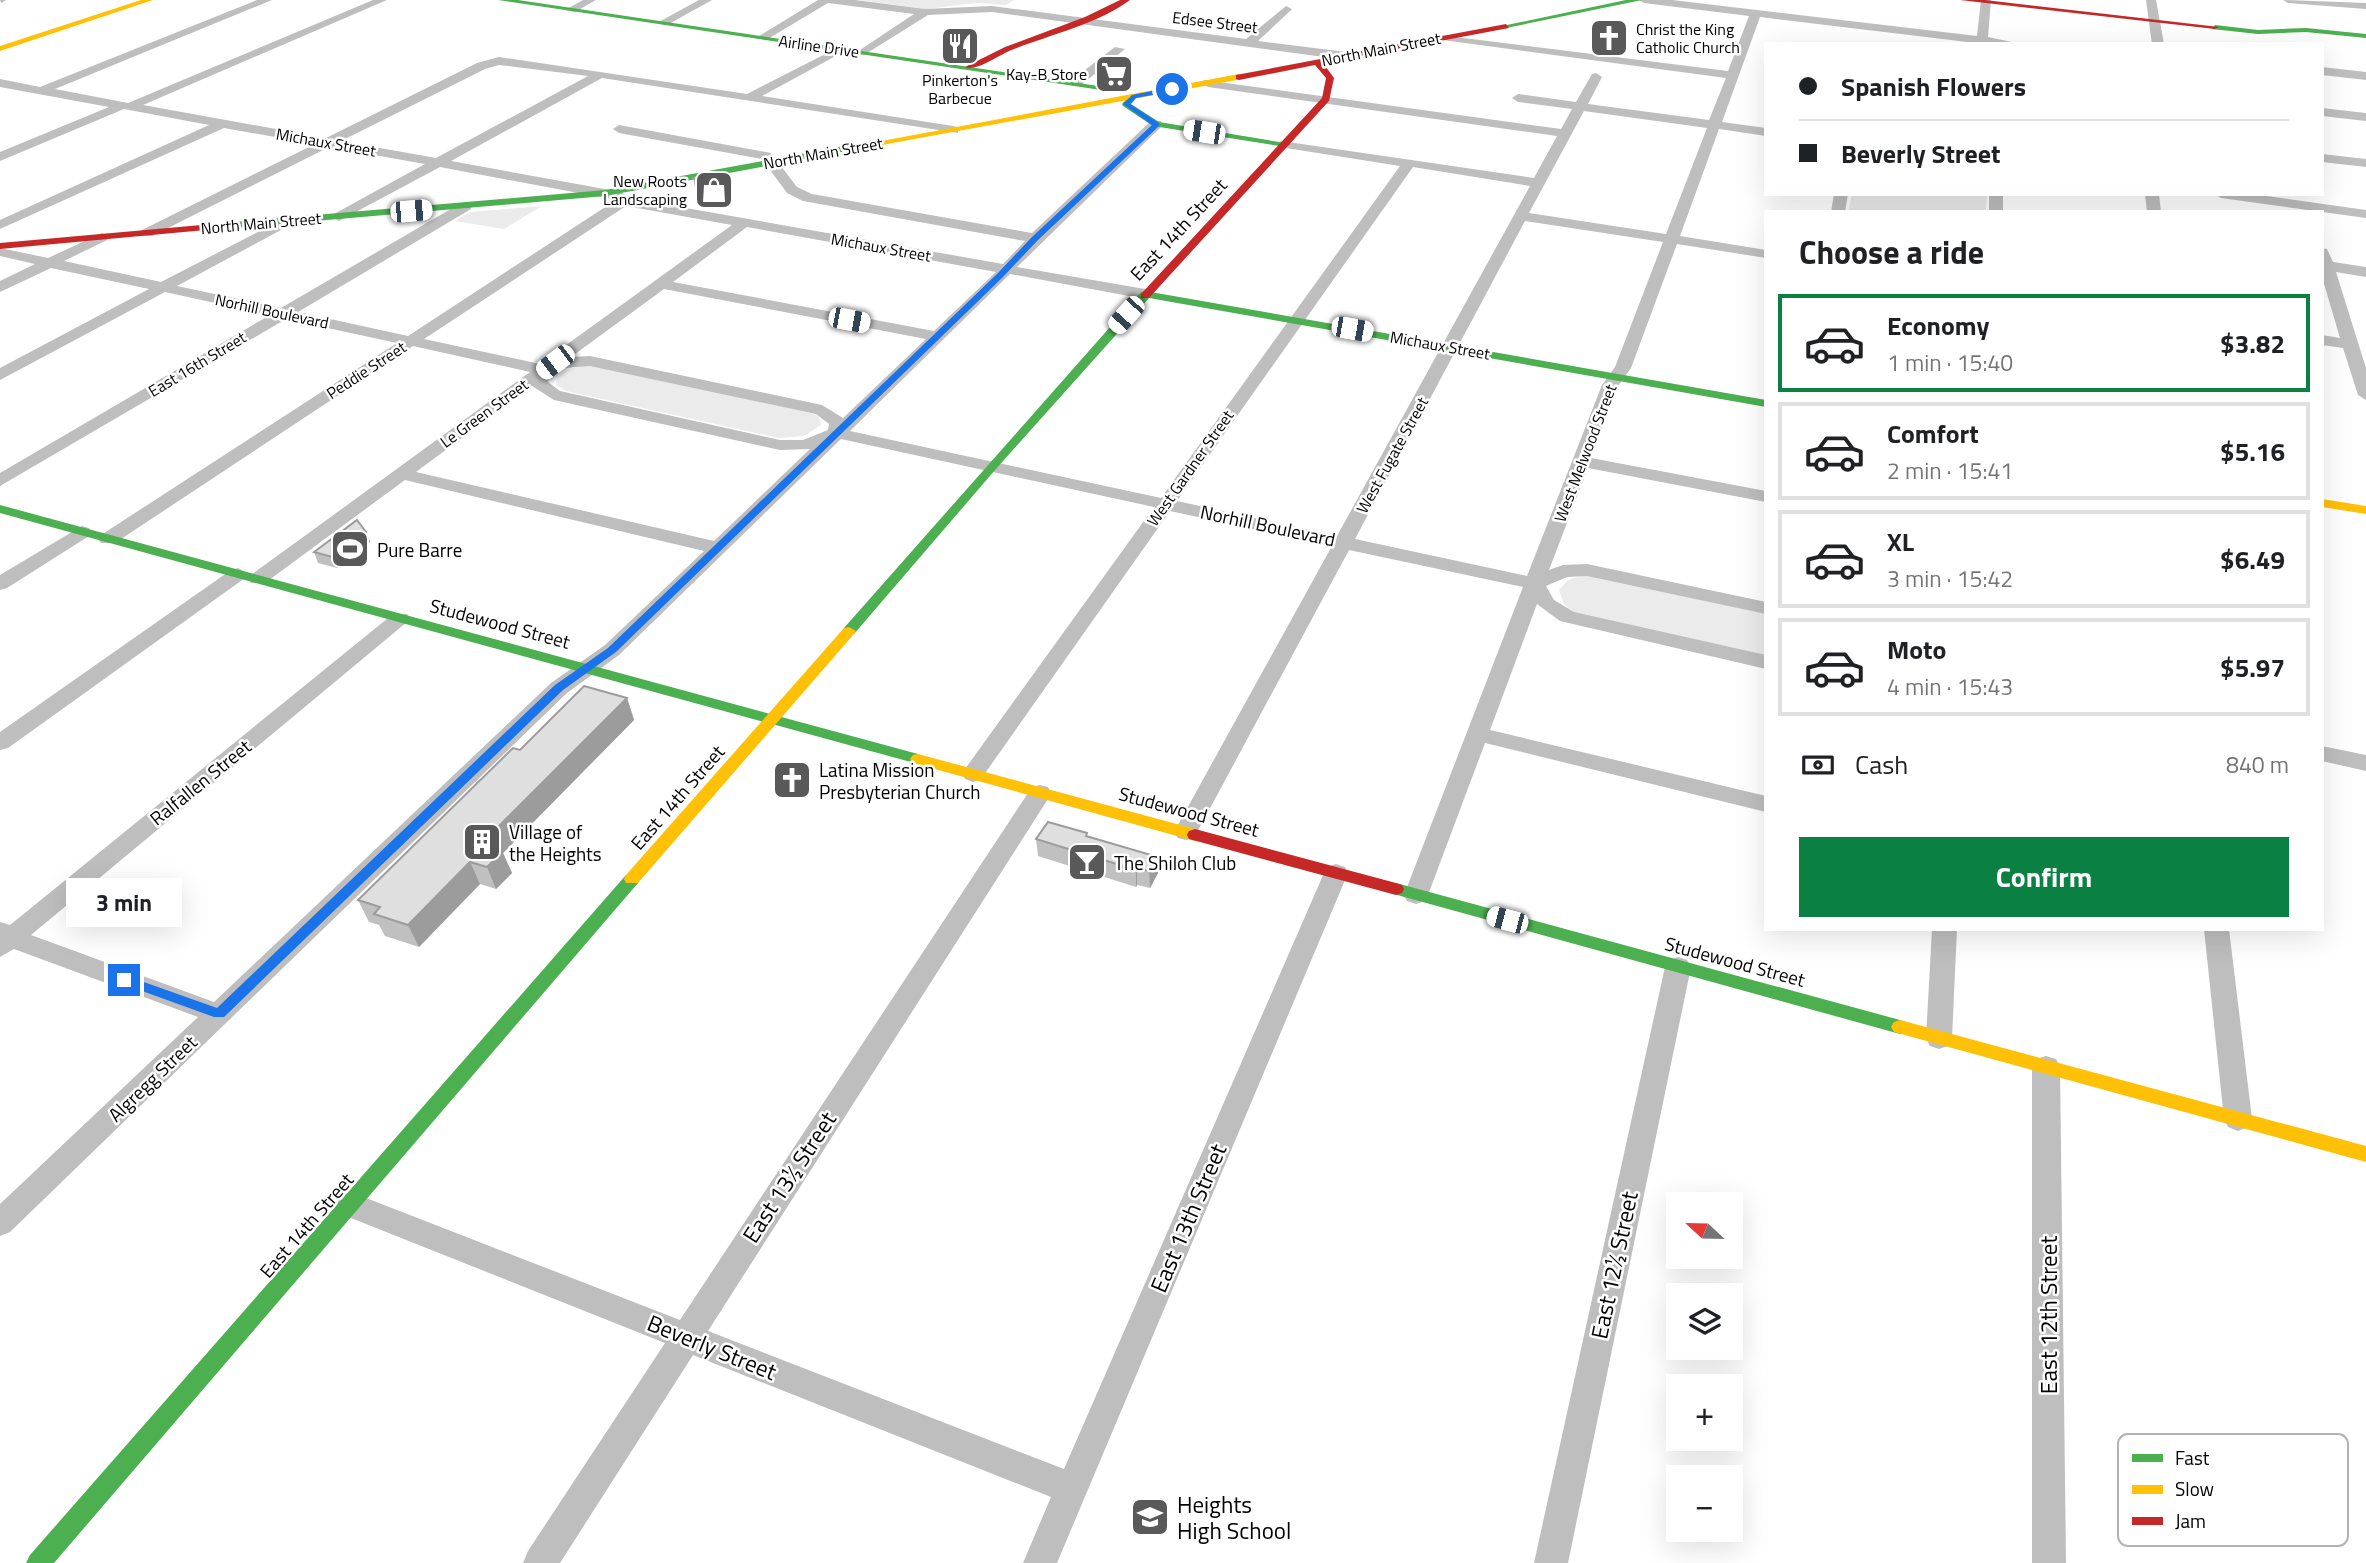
<!DOCTYPE html>
<html lang="en">
<head>
<meta charset="utf-8">
<style>
	body { margin:0; font-family:"Titillium Web",sans-serif; background:#f6f6f6; color:#202124; height:100vh; display:flex; flex-direction:column; font-size:26px; white-space:nowrap }
	* { box-sizing:border-box; margin:0 }
	p { font-size:23px; color:#757577 }
	.icon { flex:none; width:38px; height:38px; fill:none; stroke:currentColor; stroke-width:2; stroke-linecap:round; stroke-linejoin:round }
	.map { position:relative; flex:1; overflow:hidden }
	.details { position:absolute; left:1764px; top:210px; width:560px; height:721px; display:flex; flex-direction:column; background:#fff; border-radius:0px; box-shadow:0 7px 28px #0002 }
	.details>* { flex:none }
	.guide { position:absolute; left:1764px; top:42px; width:560px; height:154px; border-radius:0px; box-shadow:0 7px 28px #0002; display:grid; align-content:center; height:154px; padding:0 35px; background:#fff }
	.needle { width:46px; rotate:292deg }
	.buttons { position:absolute; left:1666px; top:1192px; display:grid; gap:14px }
	.buttons a { display:grid; place-items:center; width:77px; height:77px; border-radius:0px; background:#fff; box-shadow:0 7px 28px #0002; font-size:35px }
	.end { position:absolute; width:32px; height:32px; margin:-16px; border:9px solid #1a73e8; background:#fff; box-shadow:0 0 0 4px #fff }
	.from { border-radius:50% }
	.bubble { position:absolute; height:49px; border-radius:0px; background:#fff; box-shadow:0 7px 28px #0002; font-size:23px; font-weight:700; line-height:49px; text-align:center }
	.car { position:absolute; width:21px; height:42px; margin:-21px -10px; border-radius:9px; box-shadow:0 0 5px 2px #0007; background:linear-gradient(#fff 24%,#345 0 40%,#fff 0 76%,#345 0 86%,#fff 0) }
	.guide b { display:flex; align-items:center; gap:24px; height:66px; font-size:26px }
	.guide b+b { border-top:2px solid #e0e0e0 }
	.guide i { width:18px; height:18px; background:#202124 }
	ul { padding:0; list-style:none }
	li { display:flex; align-items:center; gap:21px; height:98px; margin:0 14px 10px; padding:0 21px; border:4px solid #e0e0e0; border-radius:0px }
	li div { flex:1 }
	li b { display:block; font-size:26px }
	li em { font-style:normal; font-weight:700 }
	li.current { border-color:#0b8043 }
	li>.icon { width:63px; height:63px; stroke-width:1.5 }
	h2 { padding:0 35px; font-size:32px; line-height:84px }
	.pay { display:flex; align-items:center; gap:18px; height:77px; padding:0 35px; font-size:26px }
	.pay p { margin-inline-start:auto }
	.button { display:flex; gap:14px; margin-top:auto; padding:14px 35px }
	.button a { flex:1; height:80px; border-radius:0px; background:#0b8043; color:#fff; font-size:28px; font-weight:700; line-height:80px; text-align:center }
	.map>svg:first-child { display:block }
	.green { fill:#ebebeb }
	.lines { fill:none; stroke-linecap:round; stroke-linejoin:round }
	.street { fill:#bebebe; fill-rule:evenodd }
	.fast { fill:#4caf50; fill-rule:evenodd }
	.slow { fill:#ffc107; fill-rule:evenodd }
	.jam { fill:#c62828; fill-rule:evenodd }
	.wall { fill:#c0c0c0 }
	.shaded-wall { fill:#9c9c9c }
	.building { fill:#dfdfdf; stroke:#9c9c9c; stroke-width:2 }
	.route { fill:#1a73e8 }
	.labels { text-anchor:middle; dominant-baseline:central; stroke-width:5; stroke-linejoin:round; paint-order:stroke }
	.far-street-label { font-size:16px; fill:#000; stroke:#fff }
	.far-poi-label { font-size:16px; fill:#000; stroke:#fff; text-anchor:end }
	.street-label { font-size:19px; fill:#000; stroke:#fff }
	.poi-label { font-size:19px; fill:#000; stroke:#fff; text-anchor:start }
	.near-street-label { font-size:23px; fill:#000; stroke:#fff }
	.near-poi-label { font-size:23px; fill:#000; stroke:#fff; text-anchor:start }
	.key { fill:#fff; stroke:#b2b2b2; stroke-width:2 }
	.key-label { font-size:19px; fill:#000 }
</style>
</head>
<body>
<div class="map">
<svg width="2366" height="1563" viewBox="0 0 2366 1563">
	<rect width="100%" height="100%" fill="#fff"/>
	<g class="green">
		<path d="M859,0H1014L1006,5L976,3L926,9Z"/>
		<path d="M1852,194H1987L1986,212H1848Z"/>
		<path d="M542,206L504,229L455,221L470,212Z"/>
		<path d="M592,365L815,414L819,417L821,425L804,436L779,438L566,391L556,385L557,377C567,368 579,366 592,365Z"/>
		<path d="M1582,576H1594L1766,612V655L1575,613L1564,604L1559,590L1568,580Z"/>
	</g>
	<g class="lines">
		<g class="street">
			<path d="M0,0H6L1,3Z"/>
			<path d="M257,0H272L55,89L128,103L373,0H387L143,105L326,138L477,63L499,57L747,94L841,46L847,49L845,51L762,96L953,126L958,127V133L602,78L451,161L621,192L629,198L1003,264L1025,241L803,201L787,193L762,159L619,133L613,129L619,125L771,153L797,187L812,194L1032,233L1151,121H1161V127L1017,267L1145,289L1150,291L1153,294L1150,297L1145,299L1010,274L850,431L1161,498L1400,166L1286,148L1279,144L1281,141L1534,178L1557,136L1208,87L1202,83L1204,80L1561,129L1572,109L1518,102L1512,98L1518,94L1576,102L1592,74L1596,73L1602,77L1588,104L1709,120L1726,78L1443,40L1439,39V35L1728,71L1749,16L1644,3L1639,0H1672L1977,36L1981,0H1991L1988,37L2021,44H1984L1760,17L1722,122L1766,128V136L1719,129L1680,236L1766,250V258L1677,244L1631,368L1618,386L1591,458L1766,491V502L1588,468L1549,570L1563,565L1587,564L1766,602V614L1587,576L1567,577L1546,586L1554,600L1574,612L1766,655V669L1560,621L1537,604L1490,730L1766,796V812L1485,743L1428,895L1425,901L1416,904L1407,901L1404,895L1523,587L1349,550L1194,838L1186,840L1178,838L1174,832L1332,546L1170,511L981,779L973,782L965,779L962,774L965,769L1154,507L841,439L619,655L567,693L10,1232L0,1236V1204L198,1017L14,949L0,957V922L10,925L393,614H407L410,618L407,622L31,935L214,1002L551,683L605,645L704,551L405,480L265,583H251L248,579L251,575L530,372L413,346L115,543H101L98,539L101,535L397,343L286,319L0,486V473L270,315L165,292L0,380V368L149,289L51,268L0,292V281L35,264L0,256V248L48,258L102,233L109,237L107,240L64,261L161,282L287,217L294,221L292,224L177,286L281,308L461,203H471V209L298,312L408,336L616,200L440,167L339,221L332,217L334,214L425,164L329,147L152,236H142L140,233L142,230L315,144L224,128L0,229V220L209,125L124,109L0,161V152L109,107L0,87V79L40,87ZM499,65L588,76L436,158L341,141L485,69ZM1584,111L1707,128L1666,234L1529,213ZM1413,167L1530,186L1337,536L1177,501ZM626,206L732,225L540,364L424,339ZM1525,221L1663,242L1615,367L1602,385L1527,576L1355,539ZM747,227L996,272L934,331L673,282ZM664,289L926,339L843,418L822,405L590,356L571,357ZM590,366L816,414L829,424L828,430L803,440H780L560,391L548,382L550,373L564,368ZM532,386L554,400L780,450L810,449L714,541L416,472Z"/>
			<path d="M583,0H596L575,12L565,10Z"/>
			<path d="M699,0H712L667,25L657,23Z"/>
			<path d="M818,0H855L925,9L992,6L1246,39L1286,6L1292,9L1290,11L1258,41L1346,52L1352,56L1346,60L992,12L928,15L864,55L860,54V50L914,14L828,3L766,40L756,38Z"/>
			<path d="M2146,0H2156L2164,44H2152Z"/>
			<path d="M2283,0L2366,3V9L2288,3Z"/>
			<path d="M1115,47L1125,49L1080,86H1072V80Z"/>
			<path d="M2322,67L2366,72V80L2322,75Z"/>
			<path d="M2322,108L2366,113V121L2322,116Z"/>
			<path d="M2322,154L2366,159V167L2322,162Z"/>
			<path d="M1834,194H1848L1845,212H1831Z"/>
			<rect x="1989" y="194" width="14" height="18"/>
			<path d="M2145,194H2159L2161,212H2147Z"/>
			<path d="M2214,194H2253L2366,210V218L2221,198Z"/>
			<path d="M2322,248L2327,249L2333,262L2366,267V277L2336,272L2366,368V400L2358,395L2343,348L2322,345V335L2340,338L2322,277Z"/>
			<path d="M82,526L89,528L91,532L89,536L7,588L0,590V575Z"/>
			<path d="M238,568L248,574L245,578L8,748L0,750V732L231,570Z"/>
			<path d="M2322,746L2366,755V771L2322,761Z"/>
			<path d="M1040,785L1048,787L1051,793L1048,799L708,1331L1064,1469L1324,873L1327,867L1336,864L1345,867L1348,873L1057,1563H1023L1051,1497L693,1355L560,1563H523L528,1551L665,1343L341,1214L336,1205L341,1196L351,1192L361,1196L680,1320L1032,787Z"/>
			<path d="M1932,929H1957L1952,1038L1948,1046L1939,1049L1930,1046L1926,1038Z"/>
			<path d="M2204,929H2229L2252,1119L2248,1127L2238,1131L2228,1127L2224,1119Z"/>
			<path d="M1678,957L1687,960L1691,967L1568,1563H1534L1665,967L1669,960Z"/>
			<path d="M2046,1056L2056,1059L2060,1067L2066,1563H2032V1067L2036,1059Z"/>
		</g>
		<g class="fast">
			<path d="M498,0H518L1125,90L1121,93Z"/>
			<path d="M1626,0H1642L1506,28L1502,26Z"/>
			<path d="M2215,25L2258,30L2306,28L2366,34V38L2306,32L2258,34L2212,29Z"/>
			<path d="M1131,94L1138,96L1131,104L1159,122L1291,144L1286,147L1153,126L1123,106L1122,104Z"/>
			<path d="M860,143L865,146L863,148L605,196L235,228L230,225L235,222L605,190Z"/>
			<path d="M1145,291L1766,400V407L1149,298L995,470L854,634H844L842,631L844,628L1141,292Z"/>
			<path d="M0,505L918,754L926,759L918,764L0,513Z"/>
			<path d="M632,873L638,875L640,879L638,883L54,1563H26L30,1555L626,875Z"/>
			<path d="M1396,883L1900,1020L1906,1022L1909,1027L1906,1032L1900,1034L1390,893L1388,889L1390,885Z"/>
		</g>
		<g class="slow">
			<path d="M141,0H153L0,51V46Z"/>
			<path d="M1239,74L1242,75V79L860,149L855,146Z"/>
			<path d="M2322,499L2366,506V514L2322,507Z"/>
			<path d="M849,627L856,631L854,634L638,883H626L624,879L626,875L844,628Z"/>
			<path d="M918,754L1195,829L1203,835L1195,841L913,763L910,759L913,755Z"/>
			<path d="M1900,1020L2366,1146V1162L1894,1032L1891,1027L1894,1022Z"/>
		</g>
		<g class="jam">
			<path d="M1120,0H1130C1096,25 1048,35 1009,51C998,56 975,72 965,67L1005,47L1085,17Z"/>
			<path d="M1960,0H1985L2219,27L2215,29Z"/>
			<path d="M1506,24L1509,28L1323,63L1334,78L1329,101L1149,298H1141V294L1322,98L1326,78L1315,65L1239,80L1236,79V75Z"/>
			<path d="M235,222L240,225L238,227L0,249V243Z"/>
			<path d="M1195,829L1396,883L1402,885L1404,889L1402,893L1396,895L1189,839L1187,835L1189,831Z"/>
		</g>
	</g>
	<g class="wall">
		<path d="M693,178L732,194L710,200L695,187Z"/>
		<path d="M366,532L370,542L337,568L318,563L314,552Z"/>
		<path d="M627,698L634,720L503,853L512,873L496,889L480,884L419,947L385,936L379,925L369,922L358,900Z"/>
		<path d="M1087,833V837L1158,873L1150,888L1137,885L1136,887L1038,856L1036,839Z"/>
	</g>
	<g class="shaded-wall">
		<path d="M730,185L732,194L710,200L708,191Z"/>
		<path d="M366,532L370,542L337,568L332,557Z"/>
		<path d="M627,698L634,720L503,853L512,873L496,889L487,867L481,844Z"/>
		<path d="M1158,857V873L1150,888L1149,871Z"/>
		<path d="M470,862L480,884L419,947L408,925Z"/>
		<path d="M1137,868V885L1136,887V870Z"/>
	</g>
	<g class="building">
		<path d="M716,172L730,185L708,191L693,178Z"/>
		<path d="M357,520L366,532L332,557L314,552Z"/>
		<path d="M584,686L627,698L481,844L503,851L487,867L470,862L408,925L374,914L380,907L358,900L513,748L520,750Z"/>
		<path d="M1048,822L1087,833L1086,836L1158,857L1149,871L1137,868L1136,870L1036,839Z"/>
	</g>
	<path class="route" d="M1172,87L1174,91L1136,98L1130,104L1159,123V126L1038,240L1002,278L616,652L563,690L224,1017H214L120,983L118,980L124,975L217,1008L555,685L608,648L997,274L1032,237L1152,125L1123,104L1132,95Z"/>
	<defs>
		<symbol id="church-square" viewBox="-11 -11 22 22"><rect x="-9" y="-9" width="18" height="18" rx="4" fill="#595959" stroke="#fff"/><path d="M-1.2-6h2.4v3.5h3.3v2.4h-3.3V6h-2.4V-.1h-3.3v-2.4h3.3Z" fill="#fff"/></symbol>
		<symbol id="restaurant-square" viewBox="-11 -11 22 22"><rect x="-9" y="-9" width="18" height="18" rx="4" fill="#595959" stroke="#fff"/><path d="M-5-6h1v4h1v-4h1v4h1v-4h1v5L-1.5 .5V6h-2V.5L-5-1ZM5-6V6H3V1.5H1.5Q1.5-4 5-6Z" fill="#fff"/></symbol>
		<symbol id="supermarket-square" viewBox="-11 -11 22 22"><rect x="-9" y="-9" width="18" height="18" rx="4" fill="#595959" stroke="#fff"/><path d="M-6-5.5h2.5l.6 2H6L4.5 2H-2.5L-4.4-4H-6ZM-1.5 3.2a1.3 1.3 0 1 0 .1 0ZM3 3.2a1.3 1.3 0 1 0 .1 0Z" fill="#fff"/></symbol>
		<symbol id="shop-square" viewBox="-11 -11 22 22"><rect x="-9" y="-9" width="18" height="18" rx="4" fill="#595959" stroke="#fff"/><path d="M-5-2.5h2.3a2.7 3.5 0 0 1 5.4 0H5L5.5 6h-11ZM-1.5-2.5h3a1.5 2.3 0 0 0-3 0Z" fill="#fff"/></symbol>
		<symbol id="stadium-square" viewBox="-11 -11 22 22"><rect x="-9" y="-9" width="18" height="18" rx="4" fill="#595959" stroke="#fff"/><path d="M0-5a6.5 5 0 1 0 0 10a6.5 5 0 1 0 0-10ZM-3.5-1.8h7v3.6h-7Z" fill="#fff"/></symbol>
		<symbol id="building-square" viewBox="-11 -11 22 22"><rect x="-9" y="-9" width="18" height="18" rx="4" fill="#595959" stroke="#fff"/><path d="M-4-6H4V6H1V3H-1V6H-4ZM-2.5-4.3h1.7v1.8h-1.7ZM.8-4.3h1.7v1.8H.8ZM-2.5-1h1.7V.8h-1.7ZM.8-1h1.7V.8H.8Z" fill="#fff"/></symbol>
		<symbol id="bar-square" viewBox="-11 -11 22 22"><rect x="-9" y="-9" width="18" height="18" rx="4" fill="#595959" stroke="#fff"/><path d="M-6-5H6L.8 .8V4.5H3.5V6h-7V4.5H-.8V.8Z" fill="#fff"/></symbol>
		<symbol id="school-square" viewBox="-11 -11 22 22"><rect x="-9" y="-9" width="18" height="18" rx="4" fill="#595959" stroke="#fff"/><path d="M0-5L7-2L0 1L-7-2ZM-4 1L0 2.5L4 1V4Q0 6-4 4Z" fill="#fff"/></symbol>
	</defs>
	<g fill-rule="evenodd">
		<use href="#church-square" x="1587" y="16" width="44" height="44"/>
		<use href="#restaurant-square" x="938" y="24" width="44" height="44"/>
		<use href="#supermarket-square" x="1092" y="52" width="44" height="44"/>
		<use href="#shop-square" x="692" y="168" width="44" height="44"/>
		<use href="#stadium-square" x="328" y="527" width="44" height="44"/>
		<use href="#church-square" x="770" y="758" width="44" height="44"/>
		<use href="#building-square" x="460" y="820" width="44" height="44"/>
		<use href="#bar-square" x="1065" y="840" width="44" height="44"/>
		<use href="#school-square" x="1128" y="1495" width="44" height="44"/>
	</g>
	<g class="labels">
		<g class="far-street-label">
			<text transform="translate(1215 22) rotate(7)">Edsee Street</text>
			<text transform="translate(819 46) rotate(8)">Airline Drive</text>
			<text transform="translate(1381 49) rotate(-11)">North Main Street</text>
			<text transform="translate(326 142) rotate(10)">Michaux Street</text>
			<text transform="translate(823 153) rotate(-10)">North Main Street</text>
			<text transform="translate(261 223) rotate(-5)">North Main Street</text>
			<text transform="translate(881 247) rotate(10)">Michaux Street</text>
			<text transform="translate(272 311) rotate(12)">Norhill Boulevard</text>
			<text transform="translate(1440 345) rotate(10)">Michaux Street</text>
			<text transform="translate(197 364) rotate(-31)">East 16th Street</text>
			<text transform="translate(366 370) rotate(-33)">Peddie Street</text>
			<text transform="translate(484 413) rotate(-36)">Le Green Street</text>
			<text transform="translate(1585 453) rotate(-69)">West Melwood Street</text>
			<text transform="translate(1392 455) rotate(-61)">West Fugate Street</text>
			<text transform="translate(1190 468) rotate(-55)">West Gardner Street</text>
		</g>
		<g class="far-poi-label">
			<text x="1636" y="29" text-anchor="start">Christ the King<tspan x="1636" dy="18">Catholic Church</tspan></text>
			<text x="1087" y="74">Kay-B Store</text>
			<text x="960" y="80" text-anchor="middle">Pinkerton's<tspan x="960" dy="18">Barbecue</tspan></text>
			<text x="687" y="181">New Roots<tspan x="687" dy="18">Landscaping</tspan></text>
		</g>
		<g class="street-label">
			<text transform="translate(1178 229) rotate(-47)">East 14th Street</text>
			<text transform="translate(1268 525) rotate(12)">Norhill Boulevard</text>
			<text transform="translate(500 623) rotate(15)">Studewood Street</text>
			<text transform="translate(200 782) rotate(-39)">Ralfallen Street</text>
			<text transform="translate(677 797) rotate(-49)">East 14th Street</text>
			<text transform="translate(1189 811) rotate(15)">Studewood Street</text>
			<text transform="translate(1735 961) rotate(15)">Studewood Street</text>
			<text transform="translate(152 1078) rotate(-44)">Algregg Street</text>
			<text transform="translate(306 1225) rotate(-49)">East 14th Street</text>
		</g>
		<g class="poi-label">
			<text x="377" y="549">Pure Barre</text>
			<text x="819" y="769">Latina Mission<tspan x="819" dy="22">Presbyterian Church</tspan></text>
			<text x="509" y="831">Village of<tspan x="509" dy="22">the Heights</tspan></text>
			<text x="1114" y="862">The Shiloh Club</text>
		</g>
		<g class="near-street-label">
			<text transform="translate(789 1177) rotate(-57)">East 13½ Street</text>
			<text transform="translate(1188 1218) rotate(-67)">East 13th Street</text>
			<text transform="translate(1614 1265) rotate(-78)">East 12½ Street</text>
			<text transform="translate(2048 1315) rotate(-90)">East 12th Street</text>
			<text transform="translate(712 1347) rotate(22)">Beverly Street</text>
		</g>
		<g class="near-poi-label">
			<text x="1177" y="1504">Heights<tspan x="1177" dy="26">High School</tspan></text>
		</g>
	</g>
	<rect x="2118" y="1434" width="230" height="112" rx="10" class="key"/>
	<rect x="2132" y="1454" width="31" height="8" fill="#4caf50"/>
	<rect x="2132" y="1485" width="31" height="9" fill="#ffc107"/>
	<rect x="2132" y="1517" width="31" height="8" fill="#c62828"/>
	<g class="key-label">
		<text x="2175" y="1465">Fast</text>
		<text x="2175" y="1496">Slow</text>
		<text x="2175" y="1528">Jam</text>
	</g>
</svg>
<div class="buttons">
<a><svg class="needle" viewBox="-14 -14 28 28"><path d="M0-13l5 13h-10z" fill="#e53935"/><path d="M0 13l5-13h-10z" fill="#757577"/></svg></a>
<a><svg class="icon" aria-label="layers" viewBox="0 0 24 24"><path d="M12 4l9 5-9 5-9-5zM3 14l9 5 9-5"/></svg></a>
<a>+</a>
<a>−</a>
</div>
<i class="end from" style="left:1172px;top:89px"></i>
<i class="end" style="left:124px;top:980px"></i>
<div class="bubble" style="left:66px;top:878px;width:116px">3 min</div>
<i class="car" style="left:1204px;top:132px;rotate:279deg"></i>
<i class="car" style="left:411px;top:211px;rotate:85deg"></i>
<i class="car" style="left:1126px;top:315px;rotate:222deg"></i>
<i class="car" style="left:849px;top:320px;rotate:101deg"></i>
<i class="car" style="left:1352px;top:329px;rotate:100deg"></i>
<i class="car" style="left:555px;top:362px;rotate:233deg"></i>
<i class="car" style="left:1507px;top:920px;rotate:285deg"></i>
<div class="guide">
<b><i class="from"></i>Spanish Flowers</b>
<b><i></i>Beverly Street</b>
</div>
<section class="details">
<h2>Choose a ride</h2>
<ul>
<li class="current"><svg class="icon" aria-label="car" viewBox="0 0 24 24"><path d="M5 17H2v-5l4-1 3-4h7l3 4 3 1v5h-3M9 17h6M6 11h13"/><circle cx="7" cy="17" r="2"/><circle cx="17" cy="17" r="2"/></svg><div><b>Economy</b><p>1 min · 15:40</p></div><em>$3.82</em></li>
<li><svg class="icon" aria-label="car" viewBox="0 0 24 24"><path d="M5 17H2v-5l4-1 3-4h7l3 4 3 1v5h-3M9 17h6M6 11h13"/><circle cx="7" cy="17" r="2"/><circle cx="17" cy="17" r="2"/></svg><div><b>Comfort</b><p>2 min · 15:41</p></div><em>$5.16</em></li>
<li><svg class="icon" aria-label="car" viewBox="0 0 24 24"><path d="M5 17H2v-5l4-1 3-4h7l3 4 3 1v5h-3M9 17h6M6 11h13"/><circle cx="7" cy="17" r="2"/><circle cx="17" cy="17" r="2"/></svg><div><b>XL</b><p>3 min · 15:42</p></div><em>$6.49</em></li>
<li><svg class="icon" aria-label="car" viewBox="0 0 24 24"><path d="M5 17H2v-5l4-1 3-4h7l3 4 3 1v5h-3M9 17h6M6 11h13"/><circle cx="7" cy="17" r="2"/><circle cx="17" cy="17" r="2"/></svg><div><b>Moto</b><p>4 min · 15:43</p></div><em>$5.97</em></li>
</ul>
<div class="pay"><svg class="icon" aria-label="cash" viewBox="0 0 24 24"><path d="M3 7h18v10H3z"/><circle cx="12" cy="12" r="2"/></svg>Cash<p>840 m</p></div>
<div class="button"><a>Confirm</a></div>
</section>
</div>
</body>
</html>
